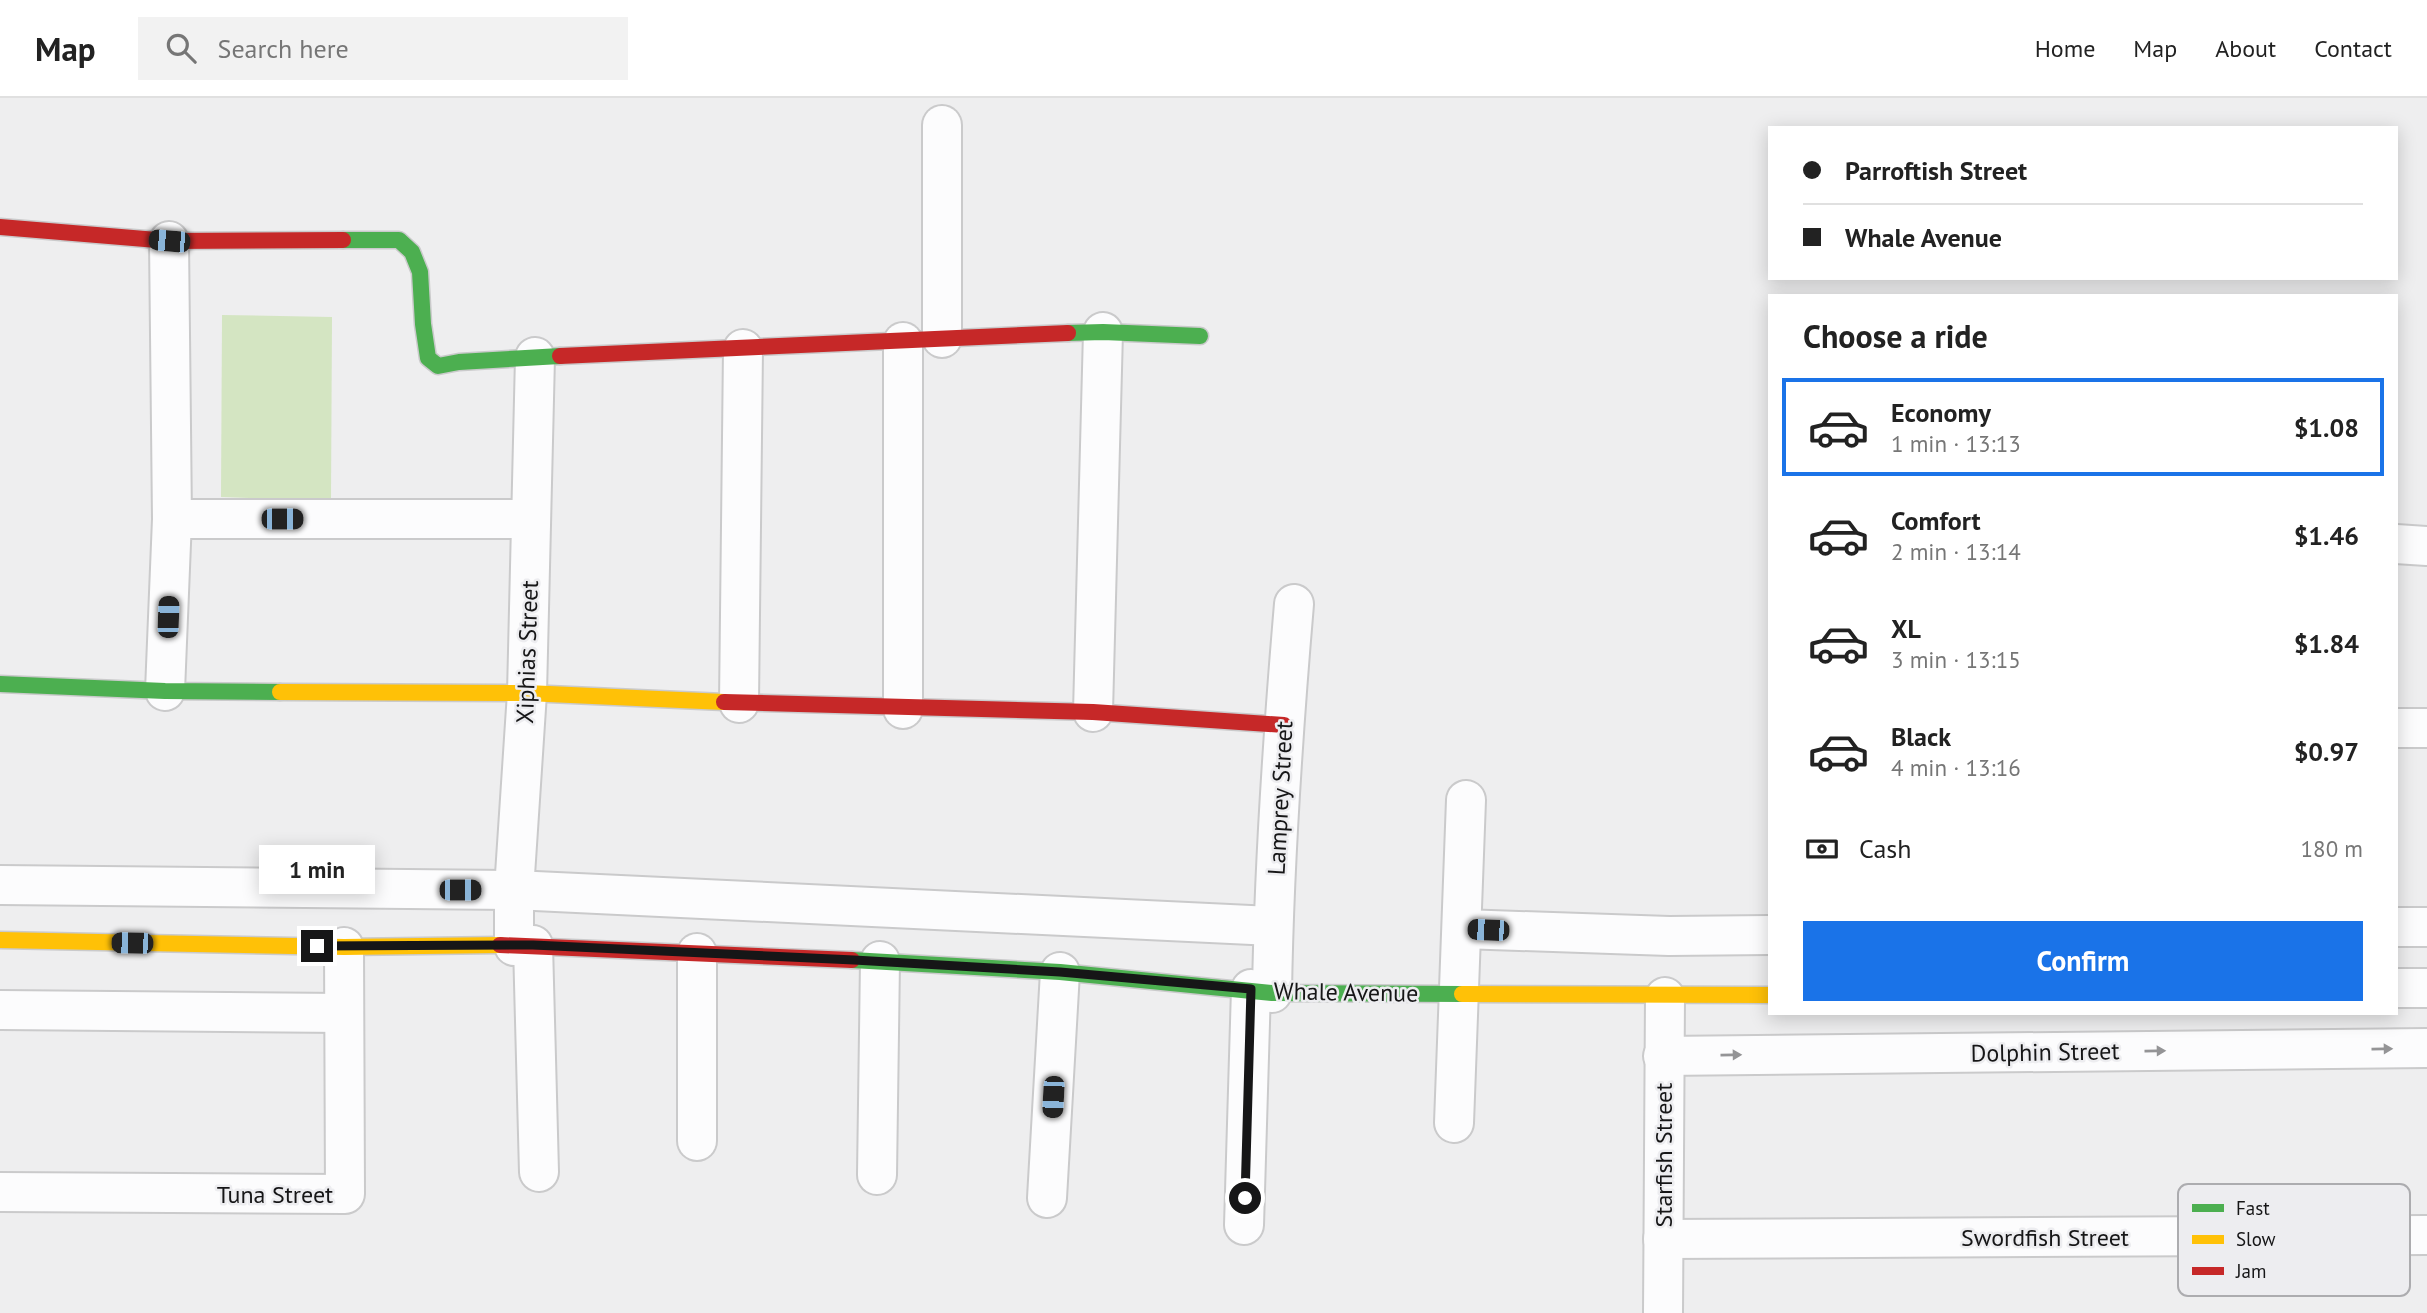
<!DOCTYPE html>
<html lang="en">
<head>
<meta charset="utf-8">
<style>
	body { margin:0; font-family:"PT Sans",sans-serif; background:#f2f2f2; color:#222; height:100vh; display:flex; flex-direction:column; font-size:26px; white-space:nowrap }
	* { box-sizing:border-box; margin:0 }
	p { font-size:23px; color:#767676 }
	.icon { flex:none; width:38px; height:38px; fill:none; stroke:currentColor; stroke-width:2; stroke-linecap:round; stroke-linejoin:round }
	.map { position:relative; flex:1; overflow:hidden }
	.sheet { position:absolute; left:1768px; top:196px; width:630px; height:721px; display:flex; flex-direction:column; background:#fff; border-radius:0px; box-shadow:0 4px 18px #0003 }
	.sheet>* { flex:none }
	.top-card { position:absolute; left:1768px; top:28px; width:630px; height:154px; border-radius:0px; box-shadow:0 4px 18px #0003; display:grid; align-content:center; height:154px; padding:0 35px; background:#fff }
	.end { position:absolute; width:32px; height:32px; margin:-16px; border:9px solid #161617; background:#fff; box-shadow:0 0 0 4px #fff }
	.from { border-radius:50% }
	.bubble { position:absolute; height:49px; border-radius:0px; background:#fff; box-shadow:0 4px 18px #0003; font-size:23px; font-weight:700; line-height:49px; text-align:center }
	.car { position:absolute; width:21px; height:42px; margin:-21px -10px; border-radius:9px; box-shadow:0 0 5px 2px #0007; background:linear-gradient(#222 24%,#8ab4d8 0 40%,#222 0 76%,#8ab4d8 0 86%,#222 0) }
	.top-card b { display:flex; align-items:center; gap:24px; height:66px; font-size:26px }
	.top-card b+b { border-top:2px solid #e0e0e0 }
	.top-card i { width:18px; height:18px; background:#222 }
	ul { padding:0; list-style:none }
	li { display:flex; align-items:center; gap:21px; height:98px; margin:0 14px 10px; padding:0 21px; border:4px solid transparent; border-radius:0px }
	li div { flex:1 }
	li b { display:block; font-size:26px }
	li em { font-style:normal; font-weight:700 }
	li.on { border-color:#1a73e8 }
	li>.icon { width:63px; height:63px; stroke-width:1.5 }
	h2 { padding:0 35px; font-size:32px; line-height:84px }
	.pay { display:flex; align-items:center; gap:18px; height:77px; padding:0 35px; font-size:26px }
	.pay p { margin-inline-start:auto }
	.cta { display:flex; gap:14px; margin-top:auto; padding:14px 35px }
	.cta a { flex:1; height:80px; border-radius:0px; background:#1a73e8; color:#fff; font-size:28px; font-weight:700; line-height:80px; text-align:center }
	header { display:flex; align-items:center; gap:42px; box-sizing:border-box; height:98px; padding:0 35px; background:#fff; border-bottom:2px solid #e0e0e0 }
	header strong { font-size:33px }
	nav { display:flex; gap:38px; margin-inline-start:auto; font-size:24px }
	.search { width:490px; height:63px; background:#f2f2f2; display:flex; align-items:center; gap:18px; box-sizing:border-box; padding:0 24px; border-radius:0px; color:#767676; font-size:26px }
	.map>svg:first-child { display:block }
	.park { fill:#d4e5c2 }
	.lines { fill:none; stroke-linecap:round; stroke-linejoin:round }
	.street-casing { stroke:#cacacb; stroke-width:42 }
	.fast-casing { stroke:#cacacb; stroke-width:19 }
	.slow-casing { stroke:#cacacb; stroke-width:19 }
	.jam-casing { stroke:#cacacb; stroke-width:19 }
	.street { stroke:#fcfcfd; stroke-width:38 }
	.fast { stroke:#4caf50; stroke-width:16 }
	.slow { stroke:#ffc107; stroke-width:16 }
	.jam { stroke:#c62828; stroke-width:16 }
	.oneway { fill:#949496 }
	.route { stroke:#161617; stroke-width:9 }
	.labels { text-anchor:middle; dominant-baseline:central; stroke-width:5; stroke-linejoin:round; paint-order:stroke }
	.street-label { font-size:24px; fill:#161617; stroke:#ededf0 }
	.key { fill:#ededf0; stroke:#acacaf; stroke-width:2 }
	.key-label { font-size:19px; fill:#161617 }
</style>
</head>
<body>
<header>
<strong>Map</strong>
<div class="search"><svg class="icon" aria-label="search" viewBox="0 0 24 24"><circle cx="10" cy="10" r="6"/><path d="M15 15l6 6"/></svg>Search here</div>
<nav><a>Home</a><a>Map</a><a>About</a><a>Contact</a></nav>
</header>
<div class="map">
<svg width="2427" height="1215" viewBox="0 0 2427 1215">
	<rect width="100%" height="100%" fill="#eeeeef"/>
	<path class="park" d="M222,217L332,219L331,403L221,399Z"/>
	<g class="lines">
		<defs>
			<g id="street">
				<path d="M942,27V240"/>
				<path d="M172,421H531"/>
				<path d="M2396,446L2427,448"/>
				<path d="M165,593L172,421L169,143"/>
				<path d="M739,605L743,251"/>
				<path d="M903,611V244"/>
				<path d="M1093,614L1103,234"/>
				<path d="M2396,630H2427"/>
				<path d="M0,787L514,792L1273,828"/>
				<path d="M2396,829H2427"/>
				<path d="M1462,831L1669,838L1769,837"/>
				<path d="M533,847L539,1074"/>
				<path d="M514,848V792L527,595L535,259"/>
				<path d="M697,855V1043"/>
				<path d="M2396,890H2427"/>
				<path d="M1272,895C1274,765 1283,635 1294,506"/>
				<path d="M0,912L343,915"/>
				<path d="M1663,958L2427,950"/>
				<path d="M1454,1025L1466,702"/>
				<path d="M877,1077L880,863"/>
				<path d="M0,1094L345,1096L344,849"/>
				<path d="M1047,1100L1060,874"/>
				<path d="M1244,1127L1251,891"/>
				<path d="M1663,1141L2427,1137"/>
				<path d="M1663,1215L1665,899"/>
			</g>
			<g id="fast">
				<path d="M343,142H399L412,154L420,174L423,226L428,260L438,268L459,264L560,258"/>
				<path d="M1068,235L1103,234L1200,238"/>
				<path d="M0,586L165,593L280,594"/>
				<path d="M852,862L1060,874L1272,895L1462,896"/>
			</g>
			<g id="slow">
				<path d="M280,594L527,595L724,604"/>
				<path d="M0,842L344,849L500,847"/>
				<path d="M1462,896L1769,897"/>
			</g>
			<g id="jam">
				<path d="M0,129L169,143L343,142"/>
				<path d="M560,258L1068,235"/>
				<path d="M724,604L1093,614L1284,627"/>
				<path d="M500,847L852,862"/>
			</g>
		</defs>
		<use href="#street" class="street-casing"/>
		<use href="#fast" class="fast-casing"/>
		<use href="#slow" class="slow-casing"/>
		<use href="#jam" class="jam-casing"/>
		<use href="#street" class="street"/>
		<use href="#fast" class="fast"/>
		<use href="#slow" class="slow"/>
		<use href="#jam" class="jam"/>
	</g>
	<defs><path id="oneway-solid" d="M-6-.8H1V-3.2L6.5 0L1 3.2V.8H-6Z" transform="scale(1.75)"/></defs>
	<g class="oneway">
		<use href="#oneway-solid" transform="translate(2382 951) rotate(-1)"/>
		<use href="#oneway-solid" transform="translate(2155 953) rotate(-1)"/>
		<use href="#oneway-solid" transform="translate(1731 957) rotate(-1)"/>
	</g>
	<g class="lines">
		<path class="route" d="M317,848L533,847L854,862L1060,874L1251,891L1245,1100"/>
	</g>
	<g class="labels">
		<g class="street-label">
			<text transform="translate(527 554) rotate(-88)">Xiphias Street</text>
			<text transform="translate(1280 700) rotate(-87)">Lamprey Street</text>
			<text transform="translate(1346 894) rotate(1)">Whale Avenue</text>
			<text transform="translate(2045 954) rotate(-1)">Dolphin Street</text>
			<text transform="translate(1663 1057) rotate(-90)">Starfish Street</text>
			<text x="275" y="1096">Tuna Street</text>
			<text x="2045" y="1139">Swordfish Street</text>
		</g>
	</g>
	<rect x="2178" y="1086" width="232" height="112" rx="10" class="key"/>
	<rect x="2192" y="1106" width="32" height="8" fill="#4caf50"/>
	<rect x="2192" y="1137" width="32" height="9" fill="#ffc107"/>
	<rect x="2192" y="1169" width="32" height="8" fill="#c62828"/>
	<g class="key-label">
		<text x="2236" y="1117">Fast</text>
		<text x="2236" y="1148">Slow</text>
		<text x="2236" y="1180">Jam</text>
	</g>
</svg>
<i class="end from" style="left:1245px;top:1100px"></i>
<i class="end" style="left:317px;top:848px"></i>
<div class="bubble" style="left:259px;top:747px;width:116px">1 min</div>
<i class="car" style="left:169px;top:143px;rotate:275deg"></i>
<i class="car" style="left:282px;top:421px;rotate:90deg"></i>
<i class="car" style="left:168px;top:519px;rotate:2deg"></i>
<i class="car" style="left:460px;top:792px;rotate:90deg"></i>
<i class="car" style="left:1488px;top:832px;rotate:272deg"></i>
<i class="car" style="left:132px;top:845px;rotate:271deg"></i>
<i class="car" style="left:1053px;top:999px;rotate:183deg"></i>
<div class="top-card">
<b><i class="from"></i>Parroftish Street</b>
<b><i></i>Whale Avenue</b>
</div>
<section class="sheet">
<h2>Choose a ride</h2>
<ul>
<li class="on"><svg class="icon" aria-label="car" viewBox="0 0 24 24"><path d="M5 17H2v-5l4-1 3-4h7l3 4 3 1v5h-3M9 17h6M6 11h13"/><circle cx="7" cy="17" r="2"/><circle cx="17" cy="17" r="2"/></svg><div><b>Economy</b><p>1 min · 13:13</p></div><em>$1.08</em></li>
<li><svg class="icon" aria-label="car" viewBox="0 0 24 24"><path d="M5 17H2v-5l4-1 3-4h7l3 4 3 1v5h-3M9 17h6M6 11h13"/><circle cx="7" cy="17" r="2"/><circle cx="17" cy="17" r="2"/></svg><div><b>Comfort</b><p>2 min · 13:14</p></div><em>$1.46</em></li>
<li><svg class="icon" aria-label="car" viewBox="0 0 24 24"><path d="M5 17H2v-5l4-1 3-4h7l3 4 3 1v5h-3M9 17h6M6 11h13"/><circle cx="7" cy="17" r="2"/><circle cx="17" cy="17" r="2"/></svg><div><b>XL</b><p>3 min · 13:15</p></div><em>$1.84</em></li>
<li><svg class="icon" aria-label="car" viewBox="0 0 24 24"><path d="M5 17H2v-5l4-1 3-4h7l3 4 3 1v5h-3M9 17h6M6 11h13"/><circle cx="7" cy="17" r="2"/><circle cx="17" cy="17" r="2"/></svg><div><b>Black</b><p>4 min · 13:16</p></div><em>$0.97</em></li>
</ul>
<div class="pay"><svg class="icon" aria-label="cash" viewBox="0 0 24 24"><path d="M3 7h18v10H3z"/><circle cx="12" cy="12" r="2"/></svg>Cash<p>180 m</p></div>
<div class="cta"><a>Confirm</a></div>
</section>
</div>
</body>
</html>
